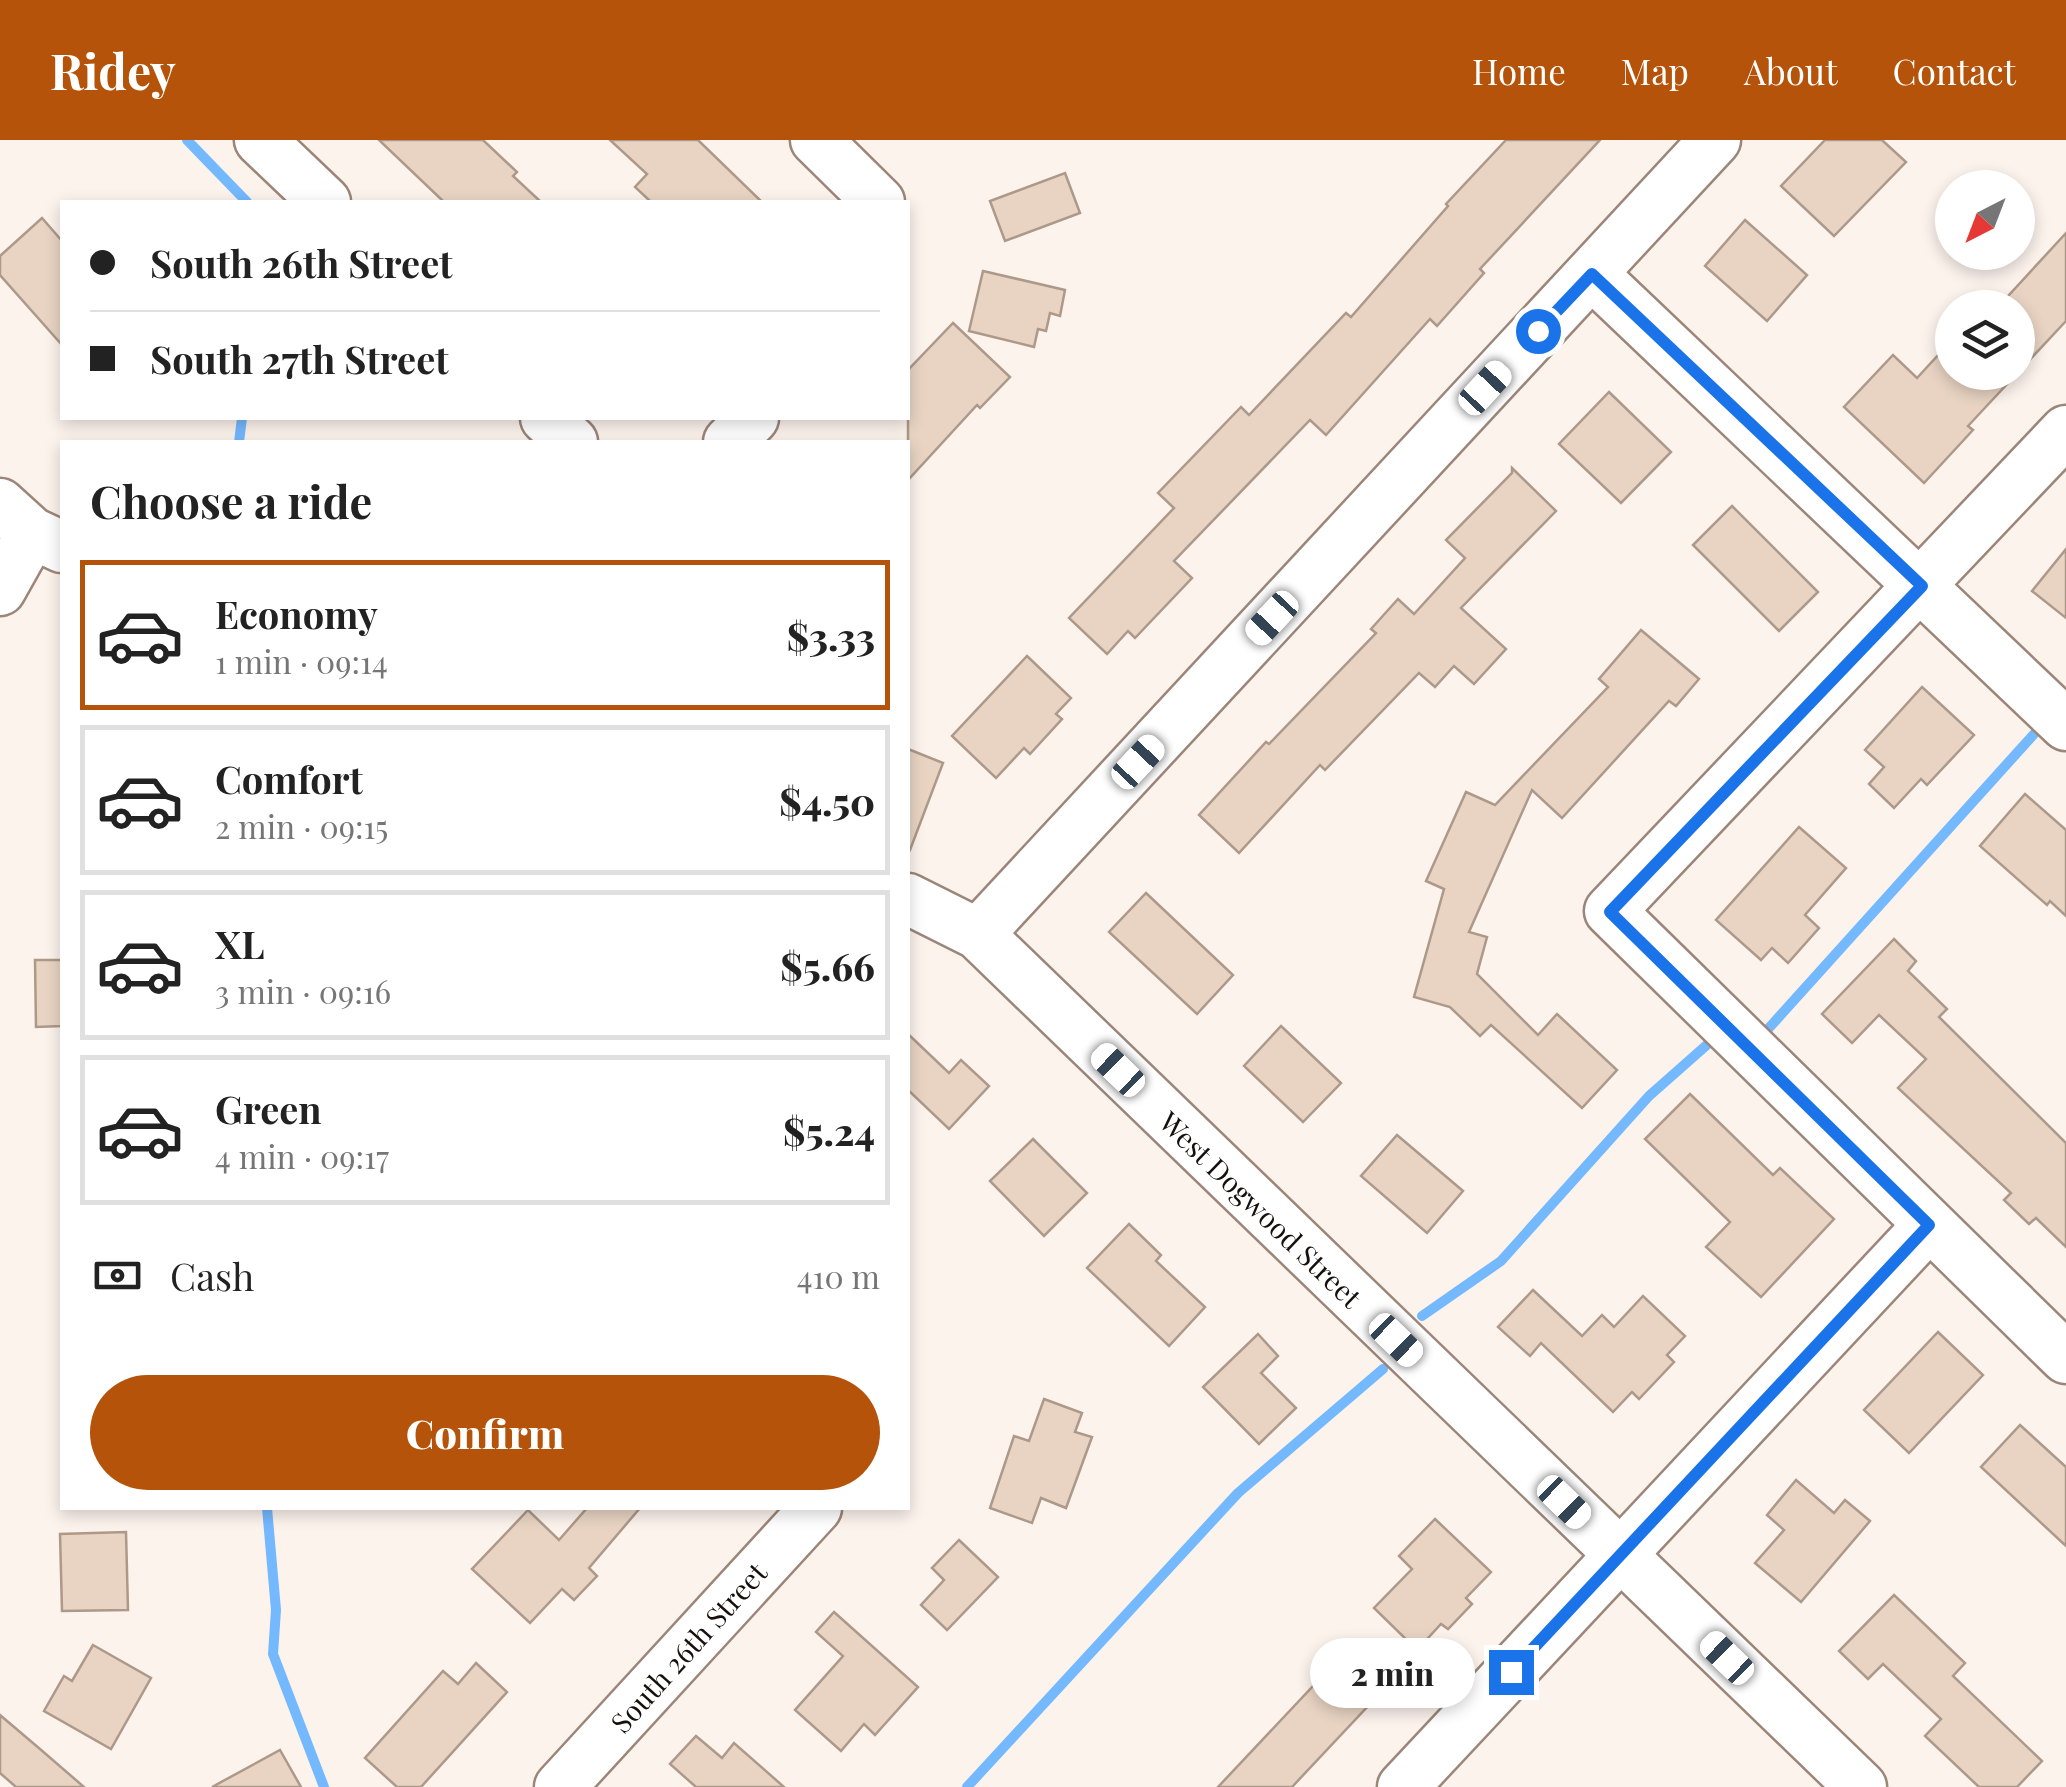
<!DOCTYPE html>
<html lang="en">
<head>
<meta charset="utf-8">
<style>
	body { margin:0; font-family:"Playfair Display",serif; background:#f2f2f2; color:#222; height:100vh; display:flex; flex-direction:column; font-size:38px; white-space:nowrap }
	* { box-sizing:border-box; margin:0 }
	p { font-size:32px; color:#767676 }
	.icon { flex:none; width:55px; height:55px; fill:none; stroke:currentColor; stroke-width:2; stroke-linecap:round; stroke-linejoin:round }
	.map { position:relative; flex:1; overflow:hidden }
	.sheet { position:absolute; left:60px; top:300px; width:850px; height:1070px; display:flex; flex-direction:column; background:#fff; border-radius:0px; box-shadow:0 5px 15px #0003 }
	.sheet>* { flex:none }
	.hud { position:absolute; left:60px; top:60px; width:850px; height:220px; border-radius:0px; box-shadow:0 5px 15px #0003; display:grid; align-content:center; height:220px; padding:0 30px; background:#fff }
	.needle { width:65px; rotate:222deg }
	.fabs { position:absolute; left:1935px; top:30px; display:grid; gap:20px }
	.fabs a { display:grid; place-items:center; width:100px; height:100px; border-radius:50%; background:#fff; box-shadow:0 5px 15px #0003; font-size:50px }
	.end { position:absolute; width:45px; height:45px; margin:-22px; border:12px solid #1a73e8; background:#fff; box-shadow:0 0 0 5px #fff }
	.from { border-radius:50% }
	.bubble { position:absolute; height:70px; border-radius:35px; background:#fff; box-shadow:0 5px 15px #0003; font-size:32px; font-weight:800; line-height:70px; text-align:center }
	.car { position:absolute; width:30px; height:60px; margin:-30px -15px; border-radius:12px; box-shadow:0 0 8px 2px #0007; background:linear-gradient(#fff 24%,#345 0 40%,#fff 0 76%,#345 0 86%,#fff 0) }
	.hud b { display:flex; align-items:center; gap:35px; height:95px; font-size:38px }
	.hud b+b { border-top:2px solid #e0e0e0 }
	.hud i { width:25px; height:25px; background:#222 }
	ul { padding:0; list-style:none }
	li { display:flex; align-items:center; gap:30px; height:150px; margin:0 20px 15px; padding:0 10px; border:5px solid #e0e0e0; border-radius:0px }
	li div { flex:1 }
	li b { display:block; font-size:38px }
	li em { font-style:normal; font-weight:800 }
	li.current { border-color:#b45309 }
	li>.icon { width:90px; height:90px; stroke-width:1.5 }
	h2 { padding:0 30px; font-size:45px; line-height:120px }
	.pay { display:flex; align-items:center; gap:25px; height:110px; padding:0 30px; font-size:38px }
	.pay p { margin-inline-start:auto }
	.action { display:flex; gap:20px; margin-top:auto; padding:20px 30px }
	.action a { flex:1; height:115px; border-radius:60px; background:#b45309; color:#fff; font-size:40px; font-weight:800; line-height:115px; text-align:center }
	header { display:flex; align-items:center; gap:60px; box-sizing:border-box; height:140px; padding:0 50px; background:#b45309; color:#fff }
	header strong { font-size:48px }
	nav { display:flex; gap:55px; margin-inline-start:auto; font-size:35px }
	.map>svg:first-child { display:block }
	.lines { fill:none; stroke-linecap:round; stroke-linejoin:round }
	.stream { stroke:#74b8fe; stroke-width:10 }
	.building { fill:#e9d4c3; stroke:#ad9989; stroke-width:2.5 }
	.minor-casing { stroke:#9c8679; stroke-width:55 }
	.minor { stroke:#fff; stroke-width:50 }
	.route { stroke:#1a73e8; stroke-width:12 }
	.labels { text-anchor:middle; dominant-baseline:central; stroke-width:9; stroke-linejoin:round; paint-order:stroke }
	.street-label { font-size:28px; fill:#170f0b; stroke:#fff }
</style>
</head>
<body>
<header>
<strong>Ridey</strong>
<nav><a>Home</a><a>Map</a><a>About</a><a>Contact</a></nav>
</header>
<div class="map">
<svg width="2066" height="1647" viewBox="0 0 2066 1647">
	<rect width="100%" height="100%" fill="#fdf3ed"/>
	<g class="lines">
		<g class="stream">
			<path d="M187,0L247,62"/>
			<path d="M239,302L242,278"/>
			<path d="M1768,889L2034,594"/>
			<path d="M1422,1176L1501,1121L1649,956L1709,903"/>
			<path d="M267,1368L276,1470L273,1514L324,1647"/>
			<path d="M967,1647L1238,1353L1383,1229"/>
		</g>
	</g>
	<g class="building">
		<path d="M379,0H483L517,32L513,36L541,62H444Z"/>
		<path d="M610,0H698L762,62H651L635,47L647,34Z"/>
		<path d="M1506,0H1600L1480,129L1484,133L1437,186L1430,179L1326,295L1310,280L1174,421L1192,438L1135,498L1128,491L1107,514L1069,478L1174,368L1158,353L1241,267L1249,275L1346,173L1351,177L1448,66L1446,64Z"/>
		<path d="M1825,0H1882L1906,22L1834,96L1781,46Z"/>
		<path d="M1065,33L1080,73L1005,101L990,61Z"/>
		<path d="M42,78L62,101V205L0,135V116Z"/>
		<path d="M1745,80L1807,135L1767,181L1705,126Z"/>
		<path d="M2066,93V181L1968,286L1973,290L1924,343L1844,267L1893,215L1917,238L1952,200V232H2018V168H1997Z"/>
		<path d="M983,131L1065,150L1060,176L1050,173L1046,191L1038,189L1034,207L969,191Z"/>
		<path d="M953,183L1010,237L980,268L977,265L908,340V230Z"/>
		<path d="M1609,252L1671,312L1621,363L1559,304Z"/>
		<path d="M1512,328L1556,371L1461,468L1506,509L1474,544L1454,526L1435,547L1419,533L1325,630L1320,625L1239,713L1199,675L1266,602L1269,604L1376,493L1371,489L1398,459L1414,474L1465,418L1446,400L1512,333Z"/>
		<path d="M1732,366L1818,452L1779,491L1693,405Z"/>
		<path d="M2066,409V478L2032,451Z"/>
		<path d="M1641,490L1699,539L1676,566L1669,561L1562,678L1532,650L1469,792L1487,797L1477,834L1538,895L1557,874L1617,930L1582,968L1491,885L1480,896L1450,867L1414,857L1444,749L1426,741L1466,652L1495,665L1608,547L1599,539Z"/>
		<path d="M1027,516L1071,558L1056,574L1062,579L1030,614L1024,608L996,638L952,596Z"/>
		<path d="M1922,547L1974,595L1927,645L1921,639L1894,668L1869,644L1884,627L1865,610Z"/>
		<path d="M908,609L943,623L910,710L908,709Z"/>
		<path d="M2025,654L2066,690V776L2050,761L2047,765L1980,706Z"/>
		<path d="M1799,687L1846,728L1805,775L1819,788L1788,823L1772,808L1761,820L1716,780Z"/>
		<path d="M1146,753L1233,835L1197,874L1109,792Z"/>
		<path d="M1894,799L1916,821L1908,831L1947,869L1939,877L2066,1003V1107L2036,1078L2029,1084L2004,1060L2011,1053L1898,948L1926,919L1879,875L1852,903L1822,874Z"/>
		<path d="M35,820H62V886L36,887Z"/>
		<path d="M1281,886L1341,943L1303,982L1244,926Z"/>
		<path d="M908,894L949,933L961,920L989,946L949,989L908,950Z"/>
		<path d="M1690,954L1773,1035L1780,1028L1834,1079L1761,1157L1706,1107L1730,1082L1645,999Z"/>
		<path d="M1397,995L1463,1051L1427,1093L1361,1036Z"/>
		<path d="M1033,999L1087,1053L1044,1096L990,1041Z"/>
		<path d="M1129,1084L1161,1115L1156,1121L1205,1167L1169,1206L1087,1128Z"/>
		<path d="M1533,1150L1582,1196L1602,1175L1614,1187L1643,1156L1685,1196L1667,1215L1674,1222L1639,1259L1632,1252L1613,1272L1541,1203L1530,1216L1498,1187Z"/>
		<path d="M1938,1192L1983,1235L1909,1313L1864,1270Z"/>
		<path d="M1258,1194L1278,1216L1261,1233L1296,1268L1259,1304L1203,1247Z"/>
		<path d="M1044,1259L1082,1273L1075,1292L1092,1297L1066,1368L1041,1358L1032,1383L990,1368L1014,1296L1029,1301Z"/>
		<path d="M2020,1285L2066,1327V1406L1981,1327Z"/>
		<path d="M1796,1340L1834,1373L1845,1360L1870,1381L1801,1462L1755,1423L1784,1390L1767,1375Z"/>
		<path d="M587,1368H640L589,1428L597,1436L574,1460L562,1449L530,1483L472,1429L528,1370L559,1400Z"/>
		<path d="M1435,1379L1491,1432L1466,1458L1472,1464L1448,1489L1441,1484L1417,1510L1374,1468L1412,1429L1399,1416Z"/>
		<path d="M126,1392L128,1470L62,1471L60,1394Z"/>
		<path d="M959,1400L998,1437L947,1490L921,1465L944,1440L932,1428Z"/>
		<path d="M1894,1455L1965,1523L1953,1536L2042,1621L2017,1647H1979L1925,1596L1941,1579L1883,1524L1868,1539L1839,1511Z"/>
		<path d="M834,1472L918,1547L875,1595L864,1584L841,1611L795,1570L843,1516L816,1492Z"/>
		<path d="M93,1505L151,1538L111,1609L44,1571L64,1536L72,1541Z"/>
		<path d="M476,1523L507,1552L421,1647H397L365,1618L443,1531L458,1544Z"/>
		<path d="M1330,1528L1369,1565L1292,1647H1218Z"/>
		<path d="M0,1575L40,1609L84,1647H16L0,1633Z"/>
		<path d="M696,1596L722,1618L734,1603L784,1647H696L670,1624Z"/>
		<path d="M280,1610L301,1647H212Z"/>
	</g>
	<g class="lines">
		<defs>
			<g id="minor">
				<path d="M260,0L325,62"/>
				<path d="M816,0L879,62"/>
				<path d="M1592,134L2066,585"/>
				<path d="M546,278L572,302"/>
				<path d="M2066,291L1610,771L2066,1218"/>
				<path d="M729,302L753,278"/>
				<path d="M0,364L32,393L62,407"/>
				<path d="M0,450L32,393"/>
				<path d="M908,759L978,794L1861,1647"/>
				<path d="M978,794L1715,0"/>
				<path d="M560,1647L816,1368"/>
				<path d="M1403,1647L1929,1085"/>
			</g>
		</defs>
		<use href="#minor" class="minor-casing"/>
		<use href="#minor" class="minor"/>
	</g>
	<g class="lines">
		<path class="route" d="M1511,1532L1929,1085L1610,772L1922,446L1592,134L1538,191"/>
	</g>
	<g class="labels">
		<g class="street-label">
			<text transform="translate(1261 1069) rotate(44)">West Dogwood Street</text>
			<text transform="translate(688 1507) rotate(-48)">South 26th Street</text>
		</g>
	</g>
</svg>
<div class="fabs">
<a><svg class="needle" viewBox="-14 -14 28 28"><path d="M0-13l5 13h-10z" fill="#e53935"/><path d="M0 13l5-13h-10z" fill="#767676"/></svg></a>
<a><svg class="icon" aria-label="layers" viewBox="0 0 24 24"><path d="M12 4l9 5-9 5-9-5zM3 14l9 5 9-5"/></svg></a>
</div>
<i class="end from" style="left:1538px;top:191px"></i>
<i class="end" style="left:1511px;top:1532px"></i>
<div class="bubble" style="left:1310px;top:1498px;width:165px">2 min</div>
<i class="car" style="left:1485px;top:248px;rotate:43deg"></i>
<i class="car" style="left:1272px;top:478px;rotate:223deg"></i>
<i class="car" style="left:1138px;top:622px;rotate:43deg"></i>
<i class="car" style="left:1118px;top:930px;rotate:314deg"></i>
<i class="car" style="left:1396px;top:1200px;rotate:134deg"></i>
<i class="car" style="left:1564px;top:1362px;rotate:134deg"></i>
<i class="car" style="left:1727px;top:1518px;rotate:314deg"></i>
<div class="hud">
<b><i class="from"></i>South 26th Street</b>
<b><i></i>South 27th Street</b>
</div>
<section class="sheet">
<h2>Choose a ride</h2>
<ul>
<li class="current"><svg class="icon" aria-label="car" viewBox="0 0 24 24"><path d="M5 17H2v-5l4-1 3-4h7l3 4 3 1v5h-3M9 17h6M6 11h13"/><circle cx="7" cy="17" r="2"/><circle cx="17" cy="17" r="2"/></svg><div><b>Economy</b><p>1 min · 09:14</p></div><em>$3.33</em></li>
<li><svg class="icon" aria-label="car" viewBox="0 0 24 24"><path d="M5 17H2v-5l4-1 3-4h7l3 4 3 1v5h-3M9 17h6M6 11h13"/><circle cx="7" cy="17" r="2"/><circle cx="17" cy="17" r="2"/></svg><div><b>Comfort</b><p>2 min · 09:15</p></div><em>$4.50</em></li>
<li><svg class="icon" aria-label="car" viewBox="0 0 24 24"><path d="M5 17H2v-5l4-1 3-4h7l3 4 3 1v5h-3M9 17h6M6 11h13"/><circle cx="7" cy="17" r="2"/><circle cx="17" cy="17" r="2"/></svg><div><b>XL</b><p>3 min · 09:16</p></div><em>$5.66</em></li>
<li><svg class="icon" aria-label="car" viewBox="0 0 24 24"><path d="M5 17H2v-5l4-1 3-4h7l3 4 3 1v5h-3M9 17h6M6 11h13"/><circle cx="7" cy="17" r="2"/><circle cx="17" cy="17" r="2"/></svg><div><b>Green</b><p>4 min · 09:17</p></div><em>$5.24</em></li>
</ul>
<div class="pay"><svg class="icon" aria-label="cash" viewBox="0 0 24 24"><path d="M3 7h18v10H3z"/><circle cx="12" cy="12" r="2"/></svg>Cash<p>410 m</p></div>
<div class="action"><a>Confirm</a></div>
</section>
</div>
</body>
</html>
